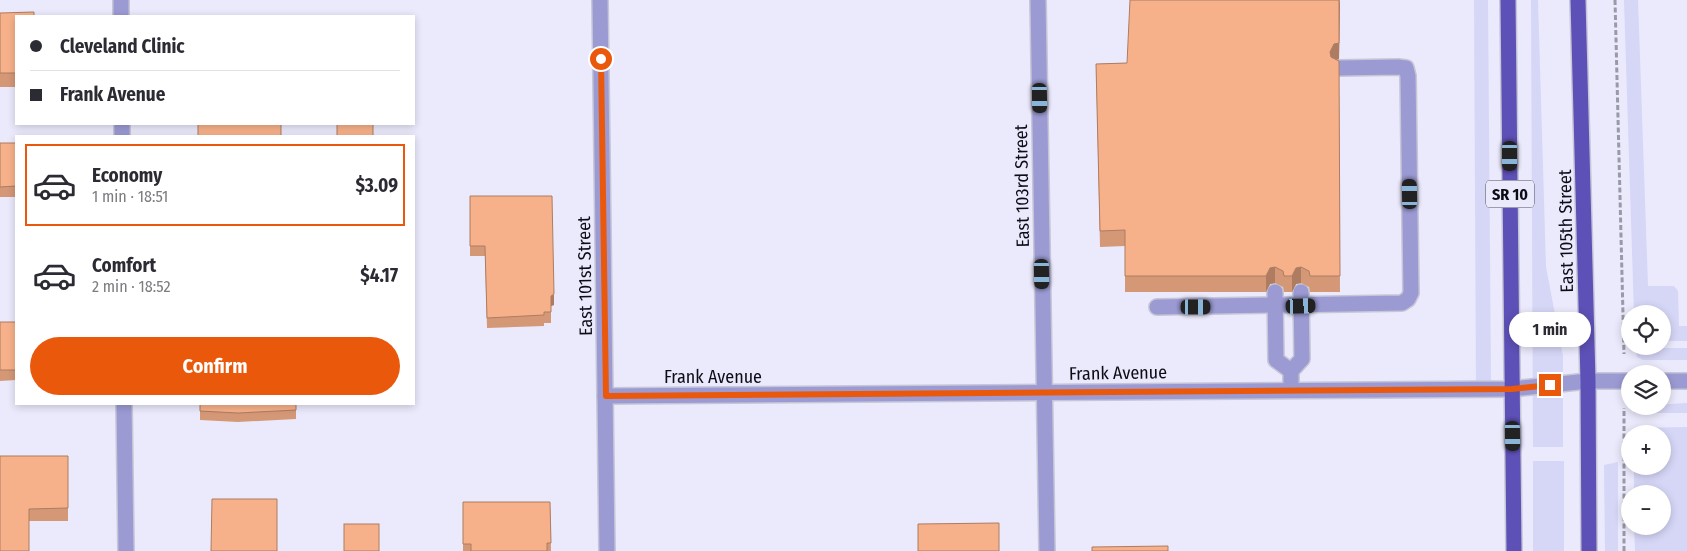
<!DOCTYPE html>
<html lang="en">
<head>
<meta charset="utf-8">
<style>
	body { margin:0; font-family:"Fira Sans Condensed",sans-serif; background:#f7f7f7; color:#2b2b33; height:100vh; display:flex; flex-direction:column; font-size:19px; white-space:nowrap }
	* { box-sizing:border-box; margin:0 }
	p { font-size:16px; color:#7c7c81 }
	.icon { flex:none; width:28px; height:28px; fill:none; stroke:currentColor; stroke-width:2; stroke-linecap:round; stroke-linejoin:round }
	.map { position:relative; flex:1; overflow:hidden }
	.sheet { position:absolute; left:15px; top:135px; width:400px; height:270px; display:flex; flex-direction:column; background:#fff; border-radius:0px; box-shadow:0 2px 8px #0003 }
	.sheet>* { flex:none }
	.guide { position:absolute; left:15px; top:15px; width:400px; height:110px; border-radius:0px; box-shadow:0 2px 8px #0003; display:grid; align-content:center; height:110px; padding:0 15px; background:#fff }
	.tools { position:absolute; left:1621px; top:305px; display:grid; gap:10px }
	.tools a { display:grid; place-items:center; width:50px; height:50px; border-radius:50%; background:#fff; box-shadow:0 2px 8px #0003; font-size:25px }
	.end { position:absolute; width:22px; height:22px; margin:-11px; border:6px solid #ea580c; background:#fff; box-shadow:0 0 0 2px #fff }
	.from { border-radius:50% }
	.bubble { position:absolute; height:35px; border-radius:18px; background:#fff; box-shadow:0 2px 8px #0003; font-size:16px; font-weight:700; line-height:35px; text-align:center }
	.car { position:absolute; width:15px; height:30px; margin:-15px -8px; border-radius:6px; box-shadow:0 0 4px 1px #0007; background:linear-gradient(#222 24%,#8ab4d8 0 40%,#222 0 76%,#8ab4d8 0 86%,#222 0) }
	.guide b { display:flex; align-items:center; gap:18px; height:48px; font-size:19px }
	.guide b+b { border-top:1px solid #e1e1e2 }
	.guide i { width:12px; height:12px; background:#2b2b33 }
	ul { padding:9px 0 0; list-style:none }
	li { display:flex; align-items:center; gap:15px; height:82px; margin:0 10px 8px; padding:0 5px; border:2px solid transparent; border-radius:0px }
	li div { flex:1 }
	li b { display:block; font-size:19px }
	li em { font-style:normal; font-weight:700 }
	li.current { border-color:#ea580c }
	li>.icon { width:45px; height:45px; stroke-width:1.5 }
	.action { display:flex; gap:10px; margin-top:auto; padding:10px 15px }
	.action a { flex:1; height:58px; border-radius:30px; background:#ea580c; color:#fff; font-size:20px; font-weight:700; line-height:58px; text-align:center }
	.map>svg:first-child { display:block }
	.green { fill:#d6d6f7 }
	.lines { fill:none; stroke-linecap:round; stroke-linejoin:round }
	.service-casing { stroke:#c6c6d7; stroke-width:18 }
	.minor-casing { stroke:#c6c6d7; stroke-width:18 }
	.primary-casing { stroke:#c6c6d7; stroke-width:18 }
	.path { stroke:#9999a8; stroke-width:3; stroke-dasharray:5 2.5; stroke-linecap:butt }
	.service { stroke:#9b9ad3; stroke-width:15 }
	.minor { stroke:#9b9ad3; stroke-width:15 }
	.primary { stroke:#5d50b6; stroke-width:15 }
	.wall { fill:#d49877 }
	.shaded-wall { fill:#ad7c61 }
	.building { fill:#f7b18a; stroke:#ad7c61 }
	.route { stroke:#ea580c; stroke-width:6 }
	.labels { text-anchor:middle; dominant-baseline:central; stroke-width:4.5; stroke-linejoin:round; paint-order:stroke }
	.shield { fill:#eaeafc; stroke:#4f4f5b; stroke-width:1 }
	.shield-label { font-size:16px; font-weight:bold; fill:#0c0c16 }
	.street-label { font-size:18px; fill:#0c0c16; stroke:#eaeafc }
</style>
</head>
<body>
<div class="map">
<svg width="1687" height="551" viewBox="0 0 1687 551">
	<rect width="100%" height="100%" fill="#eaeafc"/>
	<g class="green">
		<path d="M1474,0H1488L1491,383L1476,388Z"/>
		<path d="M1531,0H1538L1546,267L1563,356V447H1533Z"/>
		<path d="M1624,0H1638L1648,286H1674L1678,291L1679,326H1687V341H1663L1662,314H1634Z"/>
		<path d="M1635,348H1687V360H1643L1637,357Z"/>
		<path d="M1687,403V413H1634L1637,406Z"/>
		<path d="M1687,427V551H1635L1634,526H1662V494H1634V466H1662V434H1634V428Z"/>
		<rect x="1533" y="461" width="31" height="90"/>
		<path d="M1618,462V551H1605L1604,465Z"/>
	</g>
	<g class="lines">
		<defs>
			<g id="service">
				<path d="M1275,292L1276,360L1291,371"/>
				<path d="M1157,307L1402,303L1408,299L1411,293L1408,76L1406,68L1398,67L1339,68"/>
				<path d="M1291,390V371L1302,359L1301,292"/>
			</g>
			<g id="minor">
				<path d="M121,0V16"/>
				<path d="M600,0L607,551"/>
				<path d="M1038,0L1047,551"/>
				<path d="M122,124V136"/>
				<path d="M1662,381H1687"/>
				<path d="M605,396L1512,389L1588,381H1630"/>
				<path d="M124,404L126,551"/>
			</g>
			<g id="primary">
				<path d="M1508,0L1514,551"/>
				<path d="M1578,0L1588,381L1589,551"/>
			</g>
		</defs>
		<use href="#service" class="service-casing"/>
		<use href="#minor" class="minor-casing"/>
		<use href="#primary" class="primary-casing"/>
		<g class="path">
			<path d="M1615,0L1624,354"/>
			<path d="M1624,551V408"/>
		</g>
		<use href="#service" class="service"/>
		<use href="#minor" class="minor"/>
		<use href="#primary" class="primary"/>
	</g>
	<g class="wall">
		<path d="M1340,0L1339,59L1336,60L1339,61L1340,292H1310L1309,287L1301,283L1296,284L1292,292H1284L1283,287L1275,283L1270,284L1266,292H1125V246L1100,247L1096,64L1127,63Z"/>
		<path d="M0,13L16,16V87H0Z"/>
		<rect x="0" y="143" width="16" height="54"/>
		<path d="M470,196L554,305L551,306V323H544V326L487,328L485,256H470Z"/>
		<path d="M0,322H16V380L0,381Z"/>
		<path d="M200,404H296V419L238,422L200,420Z"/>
		<path d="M0,456H68V521H29Z"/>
		<path d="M463,502H550L551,551H463Z"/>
	</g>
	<g class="shaded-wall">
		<path d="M1340,0L1339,59L1334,60L1330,68V52Z"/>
		<path d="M1275,267V283L1270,284L1266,292V276L1270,268Z"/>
		<path d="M1301,267V283L1296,284L1292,292V276L1296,268Z"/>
		<path d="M554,294V305L551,306V296Z"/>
	</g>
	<g class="building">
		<path d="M1130,0H1339V43L1334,44L1330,52L1331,57L1339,61L1340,276H1310L1309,271L1301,267L1296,268L1292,276H1284L1283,271L1275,267L1270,268L1266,276H1125V230L1100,231L1096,64L1127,63Z"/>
		<path d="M34,12V16H16V73H0V13Z"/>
		<rect x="198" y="124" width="83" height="12"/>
		<rect x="337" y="124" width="36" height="12"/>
		<path d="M0,143H16V186L0,187Z"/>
		<path d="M470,196H552L554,294L551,296V312H544V315L487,318L485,246H470Z"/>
		<rect x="0" y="322" width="16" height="48"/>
		<path d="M200,404H296V410L238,413L200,411Z"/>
		<path d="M0,456H68V508L29,509V551H0Z"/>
		<path d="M212,499H277V551H211Z"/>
		<path d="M463,502H550L551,543H547V551H471V544H463Z"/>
		<path d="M999,523V551H918V524Z"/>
		<rect x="344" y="524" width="35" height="27"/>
		<path d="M1168,546V551H1092V547Z"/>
	</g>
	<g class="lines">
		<path class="route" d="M601,59L606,396L1512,389L1550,385"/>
	</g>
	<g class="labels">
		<rect class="shield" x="1486" y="180.5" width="48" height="27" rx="4"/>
		<g class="shield-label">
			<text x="1510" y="194">SR 10</text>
		</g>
		<g class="street-label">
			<text transform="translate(1022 186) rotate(-91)">East 103rd Street</text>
			<text transform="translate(1566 231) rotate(-91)">East 105th Street</text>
			<text transform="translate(585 276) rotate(-91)">East 101st Street</text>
			<text transform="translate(1118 373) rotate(-1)">Frank Avenue</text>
			<text x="713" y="377">Frank Avenue</text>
		</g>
	</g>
</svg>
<div class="tools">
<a><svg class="icon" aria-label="locate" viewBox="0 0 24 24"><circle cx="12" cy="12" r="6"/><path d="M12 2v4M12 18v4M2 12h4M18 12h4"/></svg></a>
<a><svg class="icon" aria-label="layers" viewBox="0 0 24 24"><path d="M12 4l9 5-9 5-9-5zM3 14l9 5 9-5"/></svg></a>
<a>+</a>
<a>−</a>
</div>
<i class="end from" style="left:601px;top:59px"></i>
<i class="end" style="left:1550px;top:385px"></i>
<div class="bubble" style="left:1509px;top:312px;width:82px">1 min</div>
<i class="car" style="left:1040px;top:98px;rotate:179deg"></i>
<i class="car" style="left:1510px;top:156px;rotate:180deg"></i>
<i class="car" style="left:1410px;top:194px;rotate:359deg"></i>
<i class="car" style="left:1042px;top:274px;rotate:179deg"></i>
<i class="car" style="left:1301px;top:306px;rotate:88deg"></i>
<i class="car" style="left:1196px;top:307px;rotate:90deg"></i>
<i class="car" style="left:1513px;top:436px;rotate:179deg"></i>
<div class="guide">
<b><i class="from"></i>Cleveland Clinic</b>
<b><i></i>Frank Avenue</b>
</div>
<section class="sheet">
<ul>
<li class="current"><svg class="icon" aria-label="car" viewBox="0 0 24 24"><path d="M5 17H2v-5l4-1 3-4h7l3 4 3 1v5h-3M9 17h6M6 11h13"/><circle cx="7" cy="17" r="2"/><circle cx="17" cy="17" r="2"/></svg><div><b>Economy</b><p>1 min · 18:51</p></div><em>$3.09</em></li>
<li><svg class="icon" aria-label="car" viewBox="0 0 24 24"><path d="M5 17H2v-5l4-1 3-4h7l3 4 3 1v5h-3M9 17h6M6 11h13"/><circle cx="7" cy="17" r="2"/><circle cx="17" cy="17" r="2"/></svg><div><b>Comfort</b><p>2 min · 18:52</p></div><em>$4.17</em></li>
</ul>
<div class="action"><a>Confirm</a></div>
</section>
</div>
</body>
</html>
